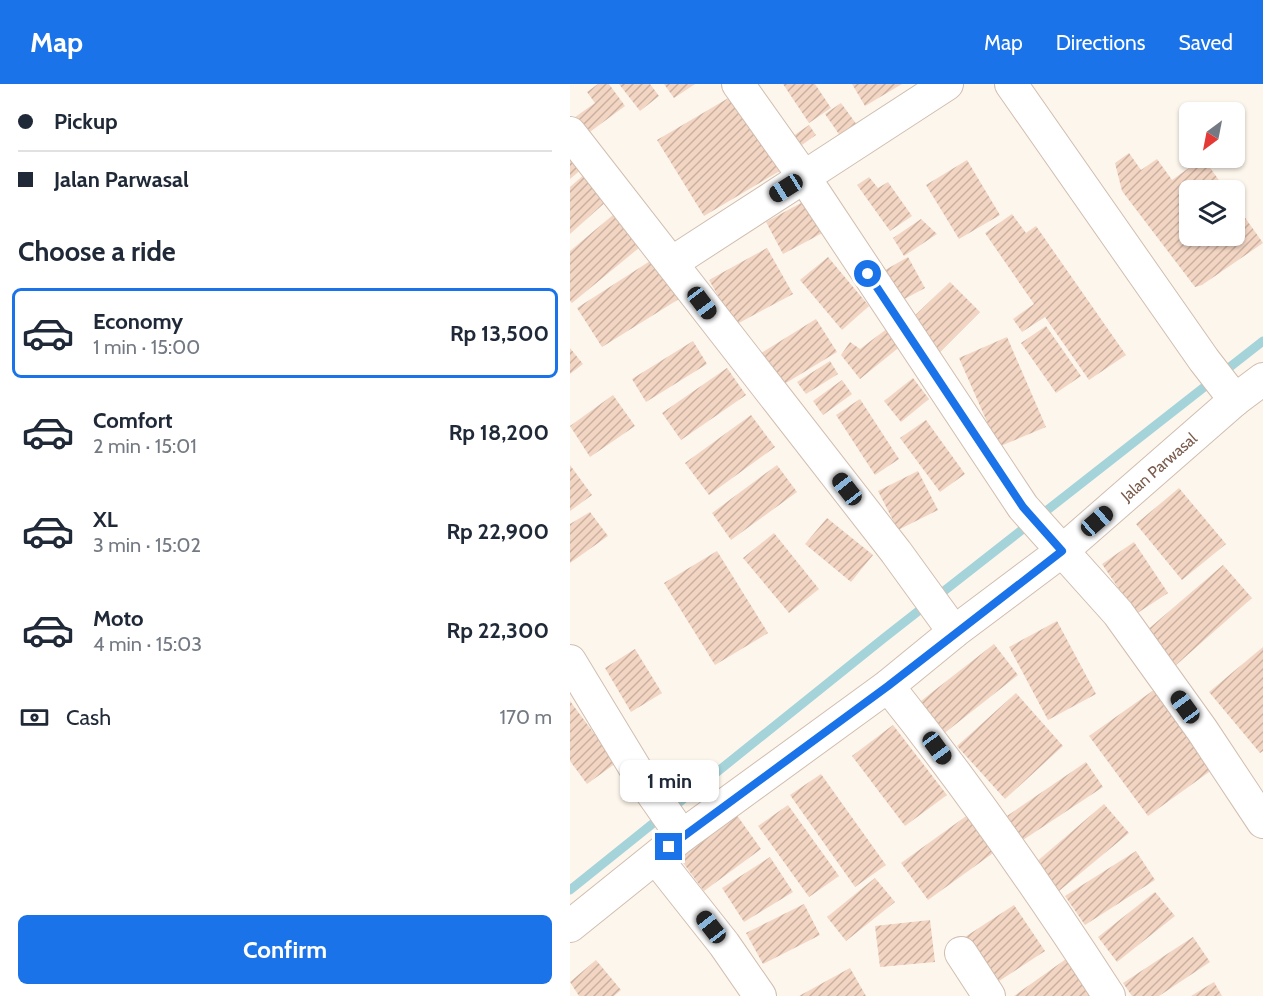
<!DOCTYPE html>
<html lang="en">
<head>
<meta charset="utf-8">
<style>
	body { margin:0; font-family:Cabin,sans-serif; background:#f2f2f3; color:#1f2937; height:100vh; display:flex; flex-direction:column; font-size:22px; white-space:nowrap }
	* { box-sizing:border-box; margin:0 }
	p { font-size:20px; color:#747a83 }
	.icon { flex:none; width:33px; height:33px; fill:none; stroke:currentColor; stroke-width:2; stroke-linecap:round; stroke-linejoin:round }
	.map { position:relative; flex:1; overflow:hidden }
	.panel { display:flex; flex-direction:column; background:#fff; width:570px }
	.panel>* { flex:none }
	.banner { display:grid; align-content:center; height:132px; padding:0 18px; background:#fff }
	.needle { width:39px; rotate:212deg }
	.tools { position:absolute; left:609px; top:18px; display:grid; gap:12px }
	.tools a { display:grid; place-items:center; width:66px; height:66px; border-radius:9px; background:#fff; box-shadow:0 2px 4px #0004; font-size:30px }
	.end { position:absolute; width:27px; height:27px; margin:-14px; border:8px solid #1a73e8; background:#fff; box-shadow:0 0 0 3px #fff }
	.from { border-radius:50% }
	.bubble { position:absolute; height:42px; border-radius:9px; background:#fff; box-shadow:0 2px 4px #0004; font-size:20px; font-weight:700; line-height:42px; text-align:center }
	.car { position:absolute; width:18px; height:36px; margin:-18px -9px; border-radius:8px; box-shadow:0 0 4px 2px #0007; background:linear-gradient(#222 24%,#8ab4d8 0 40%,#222 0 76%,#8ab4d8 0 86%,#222 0) }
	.banner b { display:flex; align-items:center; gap:21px; height:57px; font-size:22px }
	.banner b+b { border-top:2px solid #e0e1e3 }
	.banner i { width:15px; height:15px; background:#1f2937 }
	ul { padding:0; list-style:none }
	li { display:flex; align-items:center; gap:18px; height:90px; margin:0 12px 9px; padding:0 6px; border:3px solid transparent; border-radius:9px }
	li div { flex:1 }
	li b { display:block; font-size:22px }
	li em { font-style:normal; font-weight:700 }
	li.active { border-color:#1a73e8 }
	li>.icon { width:54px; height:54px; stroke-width:1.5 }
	h2 { padding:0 18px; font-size:27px; line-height:72px }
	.pay { display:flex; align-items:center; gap:15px; height:66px; padding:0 18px; font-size:22px }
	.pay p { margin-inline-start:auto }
	.cta { display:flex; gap:12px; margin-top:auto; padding:12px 18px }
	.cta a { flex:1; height:69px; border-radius:9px; background:#1a73e8; color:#fff; font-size:24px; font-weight:700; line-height:69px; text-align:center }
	header { display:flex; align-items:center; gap:36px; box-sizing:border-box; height:84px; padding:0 30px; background:#1a73e8; color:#fff }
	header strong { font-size:28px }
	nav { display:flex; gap:33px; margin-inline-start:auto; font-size:21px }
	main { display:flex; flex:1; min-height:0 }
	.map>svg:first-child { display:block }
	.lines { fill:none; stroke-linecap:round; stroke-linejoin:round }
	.stream { stroke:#a5d3da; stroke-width:9 }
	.building { fill:url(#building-hatch) }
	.street-casing { stroke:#d1beb0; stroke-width:34 }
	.street { stroke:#fff; stroke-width:32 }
	.route { stroke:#1a73e8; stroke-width:8 }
	.labels { text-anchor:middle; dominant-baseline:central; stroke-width:4.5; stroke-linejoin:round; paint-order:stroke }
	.street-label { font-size:16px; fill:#7a5c4d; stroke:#fffaf3 }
</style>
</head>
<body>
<header>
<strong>Map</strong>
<nav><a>Map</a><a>Directions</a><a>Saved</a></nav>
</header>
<main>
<section class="panel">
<div class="banner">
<b><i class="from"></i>Pickup</b>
<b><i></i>Jalan Parwasal</b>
</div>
<h2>Choose a ride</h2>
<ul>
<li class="active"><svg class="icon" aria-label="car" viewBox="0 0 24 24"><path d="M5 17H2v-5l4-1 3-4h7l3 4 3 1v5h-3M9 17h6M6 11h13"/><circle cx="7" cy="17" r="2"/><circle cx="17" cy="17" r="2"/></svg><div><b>Economy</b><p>1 min · 15:00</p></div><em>Rp 13,500</em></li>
<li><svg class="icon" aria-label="car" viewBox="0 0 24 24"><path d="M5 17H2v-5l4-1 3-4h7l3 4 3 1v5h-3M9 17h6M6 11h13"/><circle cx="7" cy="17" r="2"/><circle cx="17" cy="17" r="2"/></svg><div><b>Comfort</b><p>2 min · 15:01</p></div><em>Rp 18,200</em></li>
<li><svg class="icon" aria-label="car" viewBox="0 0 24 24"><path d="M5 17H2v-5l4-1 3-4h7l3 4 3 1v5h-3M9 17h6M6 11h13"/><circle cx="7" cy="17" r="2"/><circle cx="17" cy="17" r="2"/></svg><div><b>XL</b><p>3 min · 15:02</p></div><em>Rp 22,900</em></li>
<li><svg class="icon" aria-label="car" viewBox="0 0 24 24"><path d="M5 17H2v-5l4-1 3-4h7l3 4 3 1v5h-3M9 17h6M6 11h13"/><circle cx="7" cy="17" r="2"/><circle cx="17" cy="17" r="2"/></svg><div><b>Moto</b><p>4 min · 15:03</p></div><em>Rp 22,300</em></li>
</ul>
<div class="pay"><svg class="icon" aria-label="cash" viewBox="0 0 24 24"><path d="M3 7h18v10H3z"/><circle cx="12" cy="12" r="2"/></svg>Cash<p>170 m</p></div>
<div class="cta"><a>Confirm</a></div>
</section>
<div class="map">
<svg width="693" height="912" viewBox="0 0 693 912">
	<defs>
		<pattern id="building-hatch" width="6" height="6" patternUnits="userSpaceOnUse" patternTransform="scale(1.5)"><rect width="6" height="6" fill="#f3d5c3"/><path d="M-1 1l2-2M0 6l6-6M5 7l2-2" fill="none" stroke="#cab0a1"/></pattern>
	</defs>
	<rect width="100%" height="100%" fill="#fdf6ec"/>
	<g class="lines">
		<path class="stream" d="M0,806L314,554L693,257"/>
	</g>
	<g class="building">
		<path d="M28,0H39L55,22L13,53L1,36L25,19L17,8Z"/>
		<path d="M49,0H80L89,12L70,27Z"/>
		<path d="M94,0H125L104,14Z"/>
		<path d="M213,0H245L261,24L239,39Z"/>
		<path d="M282,0H332L295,22Z"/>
		<path d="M167,9L213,85L134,132L87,56Z"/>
		<path d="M271,19L290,45L273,56L255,30Z"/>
		<path d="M239,41L246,51L229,63L216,57Z"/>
		<path d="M0,68L13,84L0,95Z"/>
		<path d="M559,69L571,86L587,75L602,96L633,74L656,106H620V152H664V118L693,159L632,201L625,203L552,107L545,79Z"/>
		<path d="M397,76L430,131L389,155L356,101Z"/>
		<path d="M16,89L39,115L0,150V103Z"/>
		<path d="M299,93L308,104L318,98L342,132L320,147L287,101Z"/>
		<path d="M242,113L260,145L213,170L196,138Z"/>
		<path d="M442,130L456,149L466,142L556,271L519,296L475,233L452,248L443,235L464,220L415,149Z"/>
		<path d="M43,131L70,163L2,219L0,217V167Z"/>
		<path d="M351,135L367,150L334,172L323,154Z"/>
		<path d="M197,164L223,210L165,241L139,196Z"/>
		<path d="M91,170L117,210L32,263L7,224Z"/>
		<path d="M258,173L299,222L272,246L230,196Z"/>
		<path d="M338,173L355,204L327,219L310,189Z"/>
		<path d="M380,198L410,228L370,268L339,237Z"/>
		<path d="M246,235L267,268L211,302L191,269Z"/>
		<path d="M476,242L511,292L486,309L451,259Z"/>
		<path d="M318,244L332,261L290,295L271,271L280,258L290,265Z"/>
		<path d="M437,253L476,343L428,363L389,274Z"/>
		<path d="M123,257L137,280L76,318L62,295Z"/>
		<path d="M0,264L13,280L0,290Z"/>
		<path d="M260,277L268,290L236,310L227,298Z"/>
		<path d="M157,284L176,311L111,356L92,329Z"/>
		<path d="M343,294L359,315L331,338L314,317Z"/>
		<path d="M272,296L282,310L253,331L243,317Z"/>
		<path d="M43,311L65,342L20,373L0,342Z"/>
		<path d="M290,315L329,375L305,391L266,331Z"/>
		<path d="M181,331L205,363L139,411L115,379Z"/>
		<path d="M356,336L395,390L370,408L330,354Z"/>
		<path d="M0,381L22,411L0,427Z"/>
		<path d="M207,381L227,408L161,456L142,429Z"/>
		<path d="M348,387L368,426L328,446L308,407Z"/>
		<path d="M609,404L656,460L612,496L566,440Z"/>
		<path d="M20,428L38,452L0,479V440Z"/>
		<path d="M257,434L303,471L281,498L235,460Z"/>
		<path d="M204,449L249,505L219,529L173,474Z"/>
		<path d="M564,458L598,509L566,530L532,480Z"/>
		<path d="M147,467L198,549L145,581L94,499Z"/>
		<path d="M653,481L682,514L605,582L575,548Z"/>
		<path d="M487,537L526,610L478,636L439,563Z"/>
		<path d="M424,560L448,591L372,651L347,620Z"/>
		<path d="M693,563V667L690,669L639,608Z"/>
		<path d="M65,565L92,609L61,628L35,584Z"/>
		<path d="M588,603L646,683L578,732L519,652Z"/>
		<path d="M446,609L493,662L435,715L387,662Z"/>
		<path d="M0,617L46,679L17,700L0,677Z"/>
		<path d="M323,641L377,711L335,742L282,672Z"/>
		<path d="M516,678L533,703L453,756L437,732Z"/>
		<path d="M251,690L316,781L285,803L220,711Z"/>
		<path d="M534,720L559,749L489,807L465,779Z"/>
		<path d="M218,721L269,792L239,813L188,742Z"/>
		<path d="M166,730L191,765L134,807L108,772Z"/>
		<path d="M399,730L426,767L358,816L331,779Z"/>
		<path d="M566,767L585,796L515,841L495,812Z"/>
		<path d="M200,773L223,808L174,838L152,804Z"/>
		<path d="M305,794L325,818L276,857L257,833Z"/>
		<path d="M585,808L605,832L547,878L528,853Z"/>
		<path d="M234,820L250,851L193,880L176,849Z"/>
		<path d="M444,821L475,867L426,899L395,853Z"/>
		<path d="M360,836L365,878L310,883L305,842Z"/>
		<path d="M623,853L640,878L589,912H562L553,899Z"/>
		<path d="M496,875L522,912H444Z"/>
		<path d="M26,876L51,906L44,912H9L0,898Z"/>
		<path d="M280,884L296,912H229Z"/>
		<path d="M644,898L652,912H621Z"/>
	</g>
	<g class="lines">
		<defs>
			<g id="street">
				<path d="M377,0L234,93L453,423L548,529L632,646L693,738"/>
				<path d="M441,0L634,276L665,316"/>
				<path d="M0,49L326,468L384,548"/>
				<path d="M103,178L234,93L168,0"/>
				<path d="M0,577L68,689L112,752"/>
				<path d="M318,602C397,701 470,805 539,912"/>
				<path d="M86,774L154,860L190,912"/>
				<path id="s1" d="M0,842L112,752L318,602L384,548L492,467L665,316L693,295"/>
				<path d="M391,869L419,912"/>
			</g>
		</defs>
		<use href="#street" class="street-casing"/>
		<use href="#street" class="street"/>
	</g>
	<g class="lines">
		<path class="route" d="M99,763L318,602L492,467L453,423L298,190"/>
	</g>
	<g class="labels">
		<g class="street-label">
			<text stroke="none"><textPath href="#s1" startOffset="747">Jalan Parwasal</textPath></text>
		</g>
	</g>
</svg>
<div class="tools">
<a><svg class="needle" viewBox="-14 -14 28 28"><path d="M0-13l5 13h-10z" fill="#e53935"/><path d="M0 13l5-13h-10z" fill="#747a83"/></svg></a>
<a><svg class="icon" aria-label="layers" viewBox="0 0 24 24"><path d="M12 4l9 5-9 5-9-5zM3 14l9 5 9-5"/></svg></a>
</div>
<i class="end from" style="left:298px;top:190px"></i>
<i class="end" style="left:99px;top:763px"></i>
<div class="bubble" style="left:50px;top:676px;width:99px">1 min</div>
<i class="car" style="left:216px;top:104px;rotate:238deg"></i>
<i class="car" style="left:132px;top:219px;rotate:143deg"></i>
<i class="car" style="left:277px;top:405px;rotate:322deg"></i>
<i class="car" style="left:527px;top:437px;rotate:49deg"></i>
<i class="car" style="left:615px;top:623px;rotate:324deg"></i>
<i class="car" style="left:367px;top:664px;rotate:144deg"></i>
<i class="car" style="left:141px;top:843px;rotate:322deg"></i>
</div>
</main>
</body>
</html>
